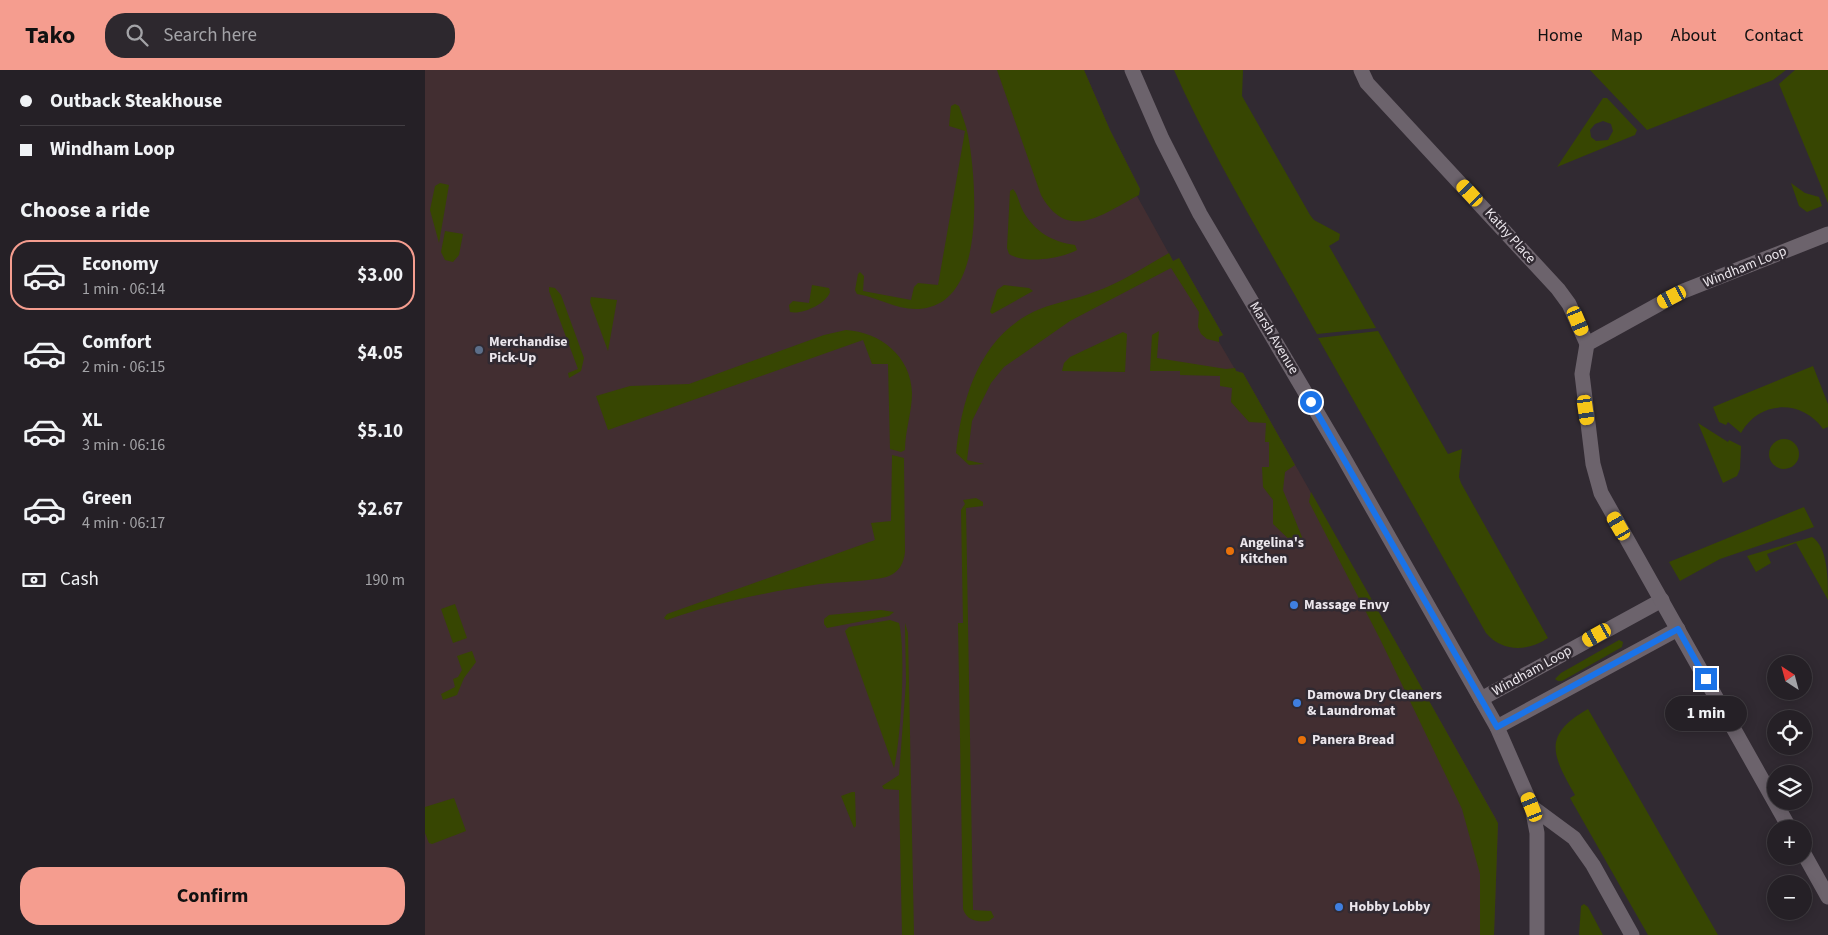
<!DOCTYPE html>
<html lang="en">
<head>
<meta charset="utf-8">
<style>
	body { margin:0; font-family:"Source Sans 3",sans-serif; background:#2d282e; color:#f1f3f6; height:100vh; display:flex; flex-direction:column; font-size:19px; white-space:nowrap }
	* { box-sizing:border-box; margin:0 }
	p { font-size:16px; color:#a3a3a7 }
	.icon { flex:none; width:28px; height:28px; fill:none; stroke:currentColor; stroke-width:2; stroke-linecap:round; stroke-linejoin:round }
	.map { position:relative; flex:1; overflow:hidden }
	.side { display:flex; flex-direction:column; background:#252026; width:425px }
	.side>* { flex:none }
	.hud { display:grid; align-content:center; height:110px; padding:0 20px; background:#252026 }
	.needle { width:32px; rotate:324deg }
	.tools { position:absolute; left:1342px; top:585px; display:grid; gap:10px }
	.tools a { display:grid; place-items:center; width:45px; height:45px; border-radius:50%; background:#252026; box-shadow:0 2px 12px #0003,0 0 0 1px #423e43; font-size:25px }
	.end { position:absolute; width:22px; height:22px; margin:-11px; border:6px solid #1a73e8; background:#fff; box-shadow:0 0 0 2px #fff }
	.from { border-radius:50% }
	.bubble { position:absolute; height:35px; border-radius:18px; background:#252026; box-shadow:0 2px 12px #0003,0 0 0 1px #423e43; font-size:16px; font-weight:700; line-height:35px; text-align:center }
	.car { position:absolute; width:15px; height:30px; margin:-15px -8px; border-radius:6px; box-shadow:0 0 4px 1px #0007; background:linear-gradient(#f5c518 24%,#345 0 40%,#f5c518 0 76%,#345 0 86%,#f5c518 0) }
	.hud b { display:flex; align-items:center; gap:18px; height:48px; font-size:19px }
	.hud b+b { border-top:1px solid #423e43 }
	.hud i { width:12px; height:12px; background:#f1f3f6 }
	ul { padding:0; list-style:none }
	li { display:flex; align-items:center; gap:15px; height:70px; margin:0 10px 8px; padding:0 10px; border:2px solid transparent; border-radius:20px }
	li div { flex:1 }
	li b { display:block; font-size:19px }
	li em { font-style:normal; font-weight:700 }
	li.active { border-color:#f59d8f }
	li>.icon { width:45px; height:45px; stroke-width:1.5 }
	h2 { padding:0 20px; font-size:22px; line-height:60px }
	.pay { display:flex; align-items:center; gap:12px; height:55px; padding:0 20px; font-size:19px }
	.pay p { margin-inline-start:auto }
	.primary-button { display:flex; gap:10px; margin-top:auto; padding:10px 20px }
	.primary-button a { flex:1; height:58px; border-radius:20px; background:#f59d8f; color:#111; font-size:20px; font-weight:700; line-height:58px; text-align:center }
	header { display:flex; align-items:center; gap:30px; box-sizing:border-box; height:70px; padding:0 25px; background:#f59d8f; color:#111 }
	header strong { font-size:24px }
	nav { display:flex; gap:28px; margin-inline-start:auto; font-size:18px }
	.search { width:350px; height:45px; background:#2d282e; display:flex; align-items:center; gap:12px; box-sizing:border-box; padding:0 18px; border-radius:20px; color:#a3a3a7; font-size:19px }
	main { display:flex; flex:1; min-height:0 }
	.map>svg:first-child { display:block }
	.commercial { fill:#422e31 }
	.green { fill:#374602; fill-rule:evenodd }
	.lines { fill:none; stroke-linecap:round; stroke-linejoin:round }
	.minor { stroke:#6c636c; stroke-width:15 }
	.route { stroke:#1a73e8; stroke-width:6 }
	.service-dot { fill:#5c6f8a; stroke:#312a32; stroke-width:2 }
	.food-dot { fill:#e8710a; stroke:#312a32; stroke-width:2 }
	.shop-dot { fill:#3f7fe0; stroke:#312a32; stroke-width:2 }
	.labels { text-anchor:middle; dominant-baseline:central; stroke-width:5; stroke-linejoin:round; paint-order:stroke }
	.street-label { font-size:14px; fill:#ebe6ec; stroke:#312a32 }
	.poi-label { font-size:14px; font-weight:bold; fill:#ebe6ec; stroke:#312a32; text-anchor:start }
</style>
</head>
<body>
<header>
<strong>Tako</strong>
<div class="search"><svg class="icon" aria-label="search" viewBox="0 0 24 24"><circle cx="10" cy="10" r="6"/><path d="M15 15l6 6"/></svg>Search here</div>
<nav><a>Home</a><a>Map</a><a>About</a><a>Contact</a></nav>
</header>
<main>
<section class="side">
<div class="hud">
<b><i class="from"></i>Outback Steakhouse</b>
<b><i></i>Windham Loop</b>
</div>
<h2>Choose a ride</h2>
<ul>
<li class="active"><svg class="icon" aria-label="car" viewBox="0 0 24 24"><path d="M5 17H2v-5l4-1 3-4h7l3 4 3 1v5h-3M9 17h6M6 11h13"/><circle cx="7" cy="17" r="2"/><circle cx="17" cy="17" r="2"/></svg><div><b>Economy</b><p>1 min · 06:14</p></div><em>$3.00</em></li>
<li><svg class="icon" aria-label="car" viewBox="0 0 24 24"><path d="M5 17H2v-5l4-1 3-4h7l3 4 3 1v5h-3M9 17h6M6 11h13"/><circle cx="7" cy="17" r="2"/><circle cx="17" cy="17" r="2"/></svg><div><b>Comfort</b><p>2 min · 06:15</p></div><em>$4.05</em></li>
<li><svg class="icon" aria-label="car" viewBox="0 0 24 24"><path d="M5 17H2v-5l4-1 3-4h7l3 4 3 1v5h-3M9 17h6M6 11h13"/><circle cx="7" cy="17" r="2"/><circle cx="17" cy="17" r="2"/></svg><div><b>XL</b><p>3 min · 06:16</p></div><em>$5.10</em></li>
<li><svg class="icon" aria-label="car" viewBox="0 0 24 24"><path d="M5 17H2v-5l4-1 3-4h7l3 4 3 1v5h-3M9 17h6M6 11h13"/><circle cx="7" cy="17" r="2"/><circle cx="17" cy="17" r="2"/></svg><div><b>Green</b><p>4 min · 06:17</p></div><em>$2.67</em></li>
</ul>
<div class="pay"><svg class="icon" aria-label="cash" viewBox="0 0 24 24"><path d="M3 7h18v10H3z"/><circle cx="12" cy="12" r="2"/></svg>Cash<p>190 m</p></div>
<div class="primary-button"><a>Confirm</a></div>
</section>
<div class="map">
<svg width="1403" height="865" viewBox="0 0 1403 865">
	<rect width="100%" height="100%" fill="#312a32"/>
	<path class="commercial" d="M0,0H659L685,60L715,119L712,126L748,191L754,188L798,265L794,267V272L811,301L818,303L1071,749L1073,757L1069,865H0Z"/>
	<g class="green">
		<path d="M572,0H659L685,60L715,119L714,125C679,143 643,174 616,125Z"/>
		<path d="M749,0H818L817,26L885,145L889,150L915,164L914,170L904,176L951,258L892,264C843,177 790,91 749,0Z"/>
		<path d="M1165,0H1361L1348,10L1222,60Z"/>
		<path d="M1370,0H1403V133L1354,14Z"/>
		<path d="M1178,28H1182L1212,60L1210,65L1132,97ZM1178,51L1186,54L1188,61L1183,70L1171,71L1166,67L1165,60L1170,54Z"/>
		<path d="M530,34L534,36C537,45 541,55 543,65C551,108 561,222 505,237C479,245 457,228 432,224L430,220L433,204L435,202L439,206L438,221L486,230L489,217L493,213L513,215L540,61L524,56L526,36Z"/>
		<path d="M15,113L24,115L14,173L5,140L10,116Z"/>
		<path d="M1366,113L1380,123L1394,127L1397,136L1382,142L1374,136Z"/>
		<path d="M588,119C593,124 594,134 598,141C609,161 627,172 650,175L652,180C635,189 600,194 584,184L582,178L585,121Z"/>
		<path d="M20,161L38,164L34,185L28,192L20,190L16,182Z"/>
		<path d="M744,183L748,191L754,188L798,265L794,267V272L782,269L776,264L773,257L774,242L746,198L645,251L579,297L566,313L547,351L542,390L559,394L544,395L531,383C537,326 556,263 615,239C632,232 652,229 669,222C696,213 719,197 744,183Z"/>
		<path d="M387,215L404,218L405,222C401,234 377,245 365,242L364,235L368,231L384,233Z"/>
		<path d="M579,215L604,218L608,221L567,244L565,242L572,220Z"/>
		<path d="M124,217L130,218L136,225L159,288L156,301L144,308L143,303L153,299L124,221Z"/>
		<path d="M166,227L192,230L183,281L165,232Z"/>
		<path d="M421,260C455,262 486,286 487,323C487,342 480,361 480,380L476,382L465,379L463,294H447L438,270L183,360L171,326L205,316L264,314L399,265Z"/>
		<path d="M734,261L732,288L801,299L810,298L811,301L818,303L870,395L860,402L858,420L877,467L878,473L872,477L848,454V430L838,417L837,397H844V372H840L841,353L824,352L806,332L807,318L795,316V306L755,305V301H725L727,265Z"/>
		<path d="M953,261L1023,384L1037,379L1034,407L1036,413L1123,568C1103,582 1077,582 1061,563L893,268Z"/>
		<path d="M698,262L702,264L700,302L637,301L639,293L645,287Z"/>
		<path d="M1388,296L1403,334V357L1398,359C1377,329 1334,330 1316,363L1303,352L1301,355L1294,352L1288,337Z"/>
		<path d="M1273,353L1303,372L1304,370L1316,376L1315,399L1312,406L1298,413Z"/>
		<circle cx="1359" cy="384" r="15"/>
		<path d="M467,385L479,388L480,482C479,493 474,502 464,506C451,511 412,512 395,514C343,522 292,532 242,550L239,548L242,544L450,470L446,453L466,451Z"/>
		<path d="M886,422L1073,753L1069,865H1055V804L1037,739L955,569L884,432Z"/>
		<path d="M551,428L558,432V436L541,438L548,840L566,841L569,847L564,851C552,852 542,851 538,839L533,553H538L536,440L540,434L538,430Z"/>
		<path d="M1379,437L1389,457L1295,489L1255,511L1244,492Z"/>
		<path d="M1387,467C1403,477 1403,509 1403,530L1371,473L1342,484L1346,493L1331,502L1322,486Z"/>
		<path d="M30,534L42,568L28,573L16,539Z"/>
		<path d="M456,540L469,542L464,546L402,558L399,554V549L404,545Z"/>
		<path d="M465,550L474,553C481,582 476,668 469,698L420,561L424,557Z"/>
		<path d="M480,553L483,563L489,865H477L474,720L459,719L457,716L474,705L481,612Z"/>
		<path d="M1194,570L1198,572L1197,577L1137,611H1133L1130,609L1136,603Z"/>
		<path d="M47,581L51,592L39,608L32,625L18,630L16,624L30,617L28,609L33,607L37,600L32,586Z"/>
		<path d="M1163,639L1293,865H1223L1145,728L1150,725C1127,685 1117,665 1163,639Z"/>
		<path d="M427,722H430L431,756L429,758L416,726Z"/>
		<path d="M29,728L41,761L7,774L4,773L0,763V737Z"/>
		<path d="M1159,834L1163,837L1178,865H1154L1156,836Z"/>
	</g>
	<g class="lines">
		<g class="minor">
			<path d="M707,0L737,69L775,144L916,383L1072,657L1107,737L1112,763V865"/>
			<path d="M936,0L942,13L1133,219L1144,234L1162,274"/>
			<path d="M1056,629L1237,530"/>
			<path d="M1072,657L1253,559"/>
			<path d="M1107,737L1149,768L1168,795L1207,865"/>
			<path d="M1365,759L1176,423L1168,394L1157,304L1162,274L1256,222L1403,164"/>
			<path d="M1379,784L1403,827"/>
		</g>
	</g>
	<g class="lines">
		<path class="route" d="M886,332L1072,657L1253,559L1281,609"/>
	</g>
	<circle class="service-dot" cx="54" cy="280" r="5"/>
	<g class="food-dot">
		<circle cx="805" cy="481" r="5"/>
		<circle cx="877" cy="670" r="5"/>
	</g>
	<g class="shop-dot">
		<circle cx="869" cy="535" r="5"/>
		<circle cx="872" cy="633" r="5"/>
		<circle cx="914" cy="837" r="5"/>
	</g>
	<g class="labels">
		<g class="street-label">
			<text transform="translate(1085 166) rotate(48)">Kathy Place</text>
			<text transform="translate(1320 197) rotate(-22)">Windham Loop</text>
			<text transform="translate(849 268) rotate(59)">Marsh Avenue</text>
			<text transform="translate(1107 601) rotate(-29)">Windham Loop</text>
		</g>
		<g class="poi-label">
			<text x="64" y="272">Merchandise<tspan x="64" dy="16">Pick-Up</tspan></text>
			<text x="815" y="473">Angelina's<tspan x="815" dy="16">Kitchen</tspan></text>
			<text x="879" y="535">Massage Envy</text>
			<text x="882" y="625">Damowa Dry Cleaners<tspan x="882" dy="16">&amp; Laundromat</tspan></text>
			<text x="887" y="670">Panera Bread</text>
			<text x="924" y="837">Hobby Lobby</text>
		</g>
	</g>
</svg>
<div class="tools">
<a><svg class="needle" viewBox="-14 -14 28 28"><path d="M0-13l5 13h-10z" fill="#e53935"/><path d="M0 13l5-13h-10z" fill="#a3a3a7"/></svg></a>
<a><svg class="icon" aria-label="locate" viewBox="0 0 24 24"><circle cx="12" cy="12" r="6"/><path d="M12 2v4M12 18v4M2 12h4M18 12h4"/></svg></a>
<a><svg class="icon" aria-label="layers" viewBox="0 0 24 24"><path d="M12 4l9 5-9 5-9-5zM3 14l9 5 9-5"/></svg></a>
<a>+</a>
<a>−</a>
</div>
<i class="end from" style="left:886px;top:332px"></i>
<i class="end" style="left:1281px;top:609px"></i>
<div class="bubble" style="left:1240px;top:626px;width:82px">1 min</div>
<i class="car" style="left:1045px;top:123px;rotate:317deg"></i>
<i class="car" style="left:1247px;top:227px;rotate:243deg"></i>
<i class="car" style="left:1153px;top:251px;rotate:157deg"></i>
<i class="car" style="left:1161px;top:340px;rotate:172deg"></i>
<i class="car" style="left:1194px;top:456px;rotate:330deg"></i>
<i class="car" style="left:1172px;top:565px;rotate:241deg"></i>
<i class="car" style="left:1107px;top:737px;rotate:338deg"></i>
</div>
</main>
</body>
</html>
